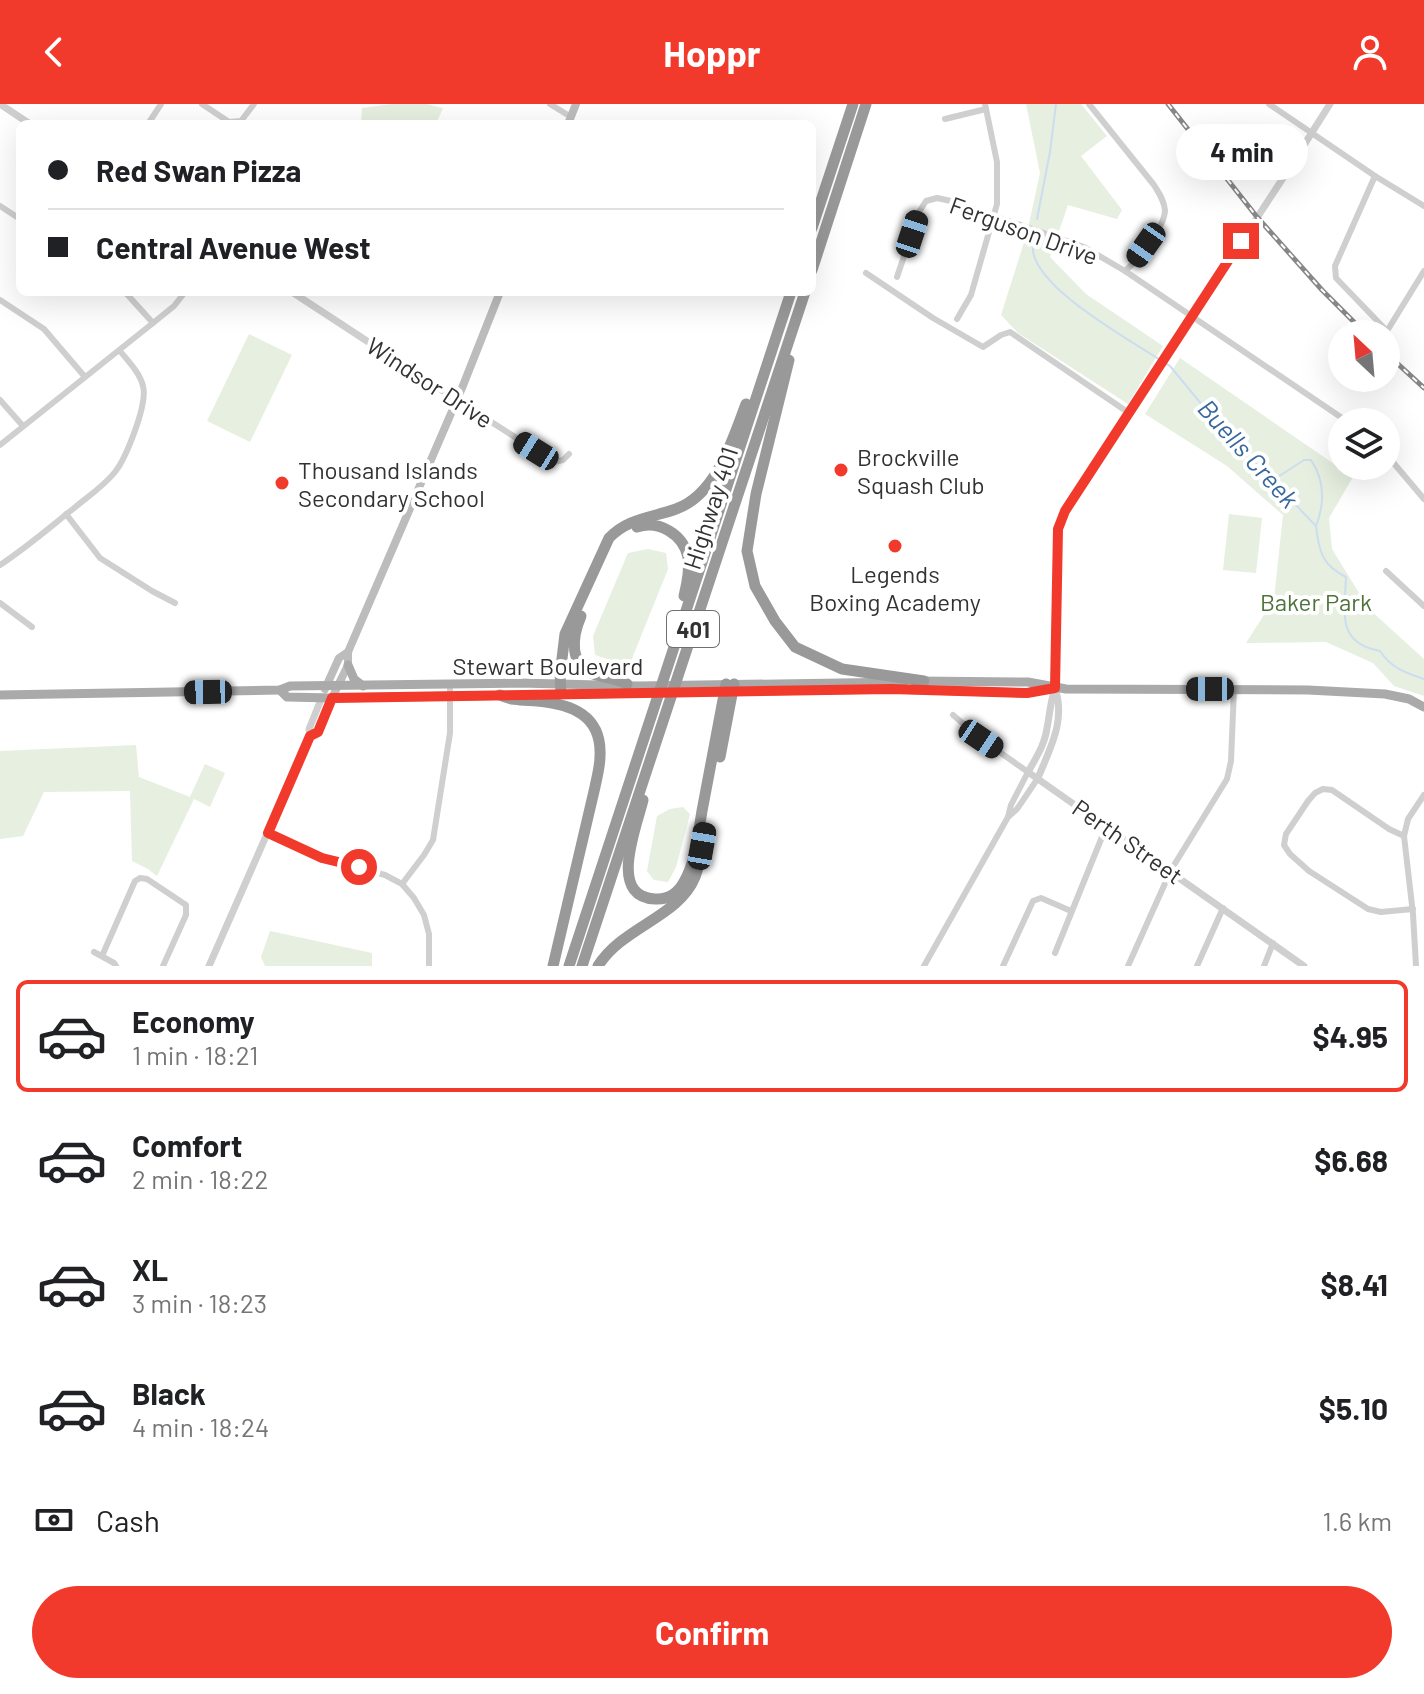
<!DOCTYPE html>
<html lang="en">
<head>
<meta charset="utf-8">
<style>
	body { margin:0; font-family:Barlow,sans-serif; background:#f2f2f2; color:#202124; height:100vh; display:flex; flex-direction:column; font-size:30px; white-space:nowrap }
	* { box-sizing:border-box; margin:0 }
	p { font-size:26px; color:#757577 }
	.icon { flex:none; width:44px; height:44px; fill:none; stroke:currentColor; stroke-width:2; stroke-linecap:round; stroke-linejoin:round }
	.map { position:relative; height:862px; overflow:hidden }
	.sheet { display:flex; flex-direction:column; background:#fff; flex:1 }
	.sheet>* { flex:none }
	.banner { position:absolute; left:16px; top:16px; width:800px; height:176px; border-radius:12px; box-shadow:0 8px 32px #0002; display:grid; align-content:center; height:176px; padding:0 32px; background:#fff }
	.needle { width:52px; rotate:334deg }
	.controls { position:absolute; left:1328px; top:216px; display:grid; gap:16px }
	.controls a { display:grid; place-items:center; width:72px; height:72px; border-radius:50%; background:#fff; box-shadow:0 8px 32px #0002; font-size:40px }
	.end { position:absolute; width:36px; height:36px; margin:-18px; border:10px solid #f23a2c; background:#fff; box-shadow:0 0 0 4px #fff }
	.from { border-radius:50% }
	.bubble { position:absolute; height:56px; border-radius:28px; background:#fff; box-shadow:0 8px 32px #0002; font-size:26px; font-weight:700; line-height:56px; text-align:center }
	.car { position:absolute; width:24px; height:48px; margin:-24px -12px; border-radius:10px; box-shadow:0 0 6px 2px #0007; background:linear-gradient(#222 24%,#8ab4d8 0 40%,#222 0 76%,#8ab4d8 0 86%,#222 0) }
	.banner b { display:flex; align-items:center; gap:28px; height:76px; font-size:30px }
	.banner b+b { border-top:2px solid #e0e0e0 }
	.banner i { width:20px; height:20px; background:#202124 }
	ul { padding:14px 0 0; list-style:none }
	li { display:flex; align-items:center; gap:24px; height:112px; margin:0 16px 12px; padding:0 16px; border:4px solid transparent; border-radius:12px }
	li div { flex:1 }
	li b { display:block; font-size:30px }
	li em { font-style:normal; font-weight:700 }
	li.on { border-color:#f23a2c }
	li>.icon { width:72px; height:72px; stroke-width:1.5 }
	.pay { display:flex; align-items:center; gap:20px; height:88px; padding:0 32px; font-size:30px }
	.pay p { margin-inline-start:auto }
	.cta { display:flex; gap:16px; margin-top:auto; padding:16px 32px }
	.cta a { flex:1; height:92px; border-radius:48px; background:#f23a2c; color:#fff; font-size:32px; font-weight:700; line-height:92px; text-align:center }
	header { display:flex; justify-content:space-between; align-items:center; height:104px; padding:0 32px; background:#f23a2c; color:#fff; font-size:36px; font-weight:700 }
	.map>svg:first-child { display:block }
	.green { fill:#e6efe0 }
	.lines { fill:none; stroke-linecap:round; stroke-linejoin:round }
	.stream { stroke:#ccddf0; stroke-width:2 }
	.minor { stroke:#cfcfcf; stroke-width:6 }
	.tertiary { stroke:#cfcfcf; stroke-width:7 }
	.secondary { stroke:#bcbcbc; stroke-width:8 }
	.primary { stroke:#aaa; stroke-width:9 }
	.motorway { stroke:#999; stroke-width:11 }
	.rail-casing { stroke:#878787; stroke-width:5 }
	.rail { stroke:#fff; stroke-width:2; stroke-dasharray:6; stroke-linecap:butt }
	.route { stroke:#f23a2c; stroke-width:10 }
	.poi-dot { fill:#f23a2c; stroke:#fff; stroke-width:3 }
	.labels { text-anchor:middle; dominant-baseline:central; stroke-width:8; stroke-linejoin:round; paint-order:stroke }
	.shield { fill:#fff; stroke:#707070; stroke-width:2 }
	.shield-label { font-size:22px; font-weight:bold; fill:#323232 }
	.street-label { font-size:24px; fill:#323232; stroke:#fff }
	.poi-label { font-size:24px; fill:#323232; stroke:#fff; text-anchor:start }
	.park-label { font-size:24px; fill:#4d733b; stroke:#fff }
	.water-label { font-size:26px; font-style:italic; fill:#38679c; stroke:#fff }
</style>
</head>
<body>
<header><svg class="icon" aria-label="back" viewBox="0 0 24 24"><path d="M15 5l-7 7 7 7"/></svg>Hoppr<svg class="icon" aria-label="person" viewBox="0 0 24 24"><circle cx="12" cy="8" r="4"/><path d="M4 21q1-7 8-7t8 7"/></svg></header>
<div class="map">
<svg width="1424" height="862" viewBox="0 0 1424 862">
	<rect width="100%" height="100%" fill="#fff"/>
	<g class="green">
		<path d="M392,0H426L443,4L436,20H361L362,4Z"/>
		<path d="M1026,0H1081L1107,32L1081,52L1122,106L1117,115L1068,101L1050,153L1086,190L1163,242L1128,300L1018,229L1001,211L1027,129L1040,69Z"/>
		<path d="M249,230L292,251L250,338L207,317Z"/>
		<path d="M1180,254L1353,373L1329,414L1332,445L1369,505L1424,555V592L1394,582L1373,559L1326,538L1246,539L1274,495L1283,411L1227,362L1145,310Z"/>
		<path d="M1229,410L1262,414L1256,469L1223,466Z"/>
		<path d="M648,445L666,449L668,465L629,562L595,551L593,532L628,449Z"/>
		<path d="M136,641L139,673L190,693L205,660L225,669L210,703L194,695L157,772L148,765L132,757L130,687L44,688L23,732L0,735V647Z"/>
		<path d="M683,703L690,710L676,763L668,778L654,776L647,767L657,712L670,705Z"/>
		<path d="M270,827L372,849V862H265L261,853Z"/>
	</g>
	<g class="lines">
		<g class="stream">
			<path d="M1037,115L1050,48L1056,0"/>
			<path d="M1033,140C1027,180 1129,235 1160,256"/>
			<path d="M1165,259L1170,262L1217,319L1316,422C1319,448 1322,461 1346,473C1345,509 1336,539 1380,547C1391,564 1406,569 1424,575"/>
			<path d="M1273,376L1304,356H1311C1325,377 1325,399 1316,422"/>
		</g>
		<g class="minor">
			<path d="M202,0L229,18L241,17L254,0"/>
			<path d="M550,0L571,13"/>
			<path d="M1089,0L1154,81C1159,89 1164,96 1165,106C1165,123 1138,156 1125,167"/>
			<path d="M1269,0L1375,72L1424,102"/>
			<path d="M945,15L986,5"/>
			<path d="M148,20L161,0"/>
			<path d="M1375,72L1335,162L1336,174L1387,227L1424,167"/>
			<path d="M0,102L20,115"/>
			<path d="M866,169L933,214L983,243L1001,231L1010,228L1129,309"/>
			<path d="M897,173L919,108L926,97L937,94L951,97L1084,143L1125,167L1348,318"/>
			<path d="M125,188L153,219"/>
			<path d="M0,196L44,225L85,273"/>
			<path d="M957,215L971,191L997,100V58L985,0"/>
			<path d="M0,296L23,322"/>
			<path d="M457,296L554,358L563,356L569,350"/>
			<path d="M0,341L153,219L174,202L185,188"/>
			<path d="M1386,350L1424,395"/>
			<path d="M66,410L100,454L152,487L175,499"/>
			<path d="M0,461C26,444 49,424 73,405C87,393 103,383 115,368C126,354 148,300 143,282C140,269 128,257 120,247"/>
			<path d="M1386,467L1424,502"/>
			<path d="M0,499L32,523"/>
			<path d="M1008,713L1017,705L1038,674"/>
			<path d="M268,729L322,754L385,771L402,780L414,794L424,811L429,830V862"/>
			<path d="M1404,732L1389,725L1332,686L1323,685L1315,689L1308,697L1286,730L1284,741L1290,750L1309,767L1368,805L1381,808L1413,805"/>
			<path d="M402,780L424,751L433,736L450,629V580"/>
			<path d="M94,848L114,859L116,862"/>
			<path d="M1055,849L1106,723"/>
			<path d="M102,852L135,777L140,774L147,775L186,801V811L163,862"/>
			<path d="M924,862L1008,713L1011,701L1028,668L981,635L953,611"/>
			<path d="M1003,862L1033,797L1041,794L1071,807"/>
			<path d="M1128,862L1171,766L1227,675L1231,657L1234,585"/>
			<path d="M1197,862L1223,804"/>
			<path d="M1264,862L1273,839"/>
			<path d="M1416,862L1413,810L1404,732L1408,715L1424,691"/>
		</g>
		<g class="tertiary">
			<path d="M0,0L30,20"/>
			<path d="M292,188L457,296"/>
			<path d="M1055,585C1050,598 1050,610 1047,624C1045,640 1036,654 1028,668L1304,862"/>
			<path d="M310,632L318,628L332,594"/>
			<path d="M1038,674C1050,644 1066,617 1055,584L1058,425L1065,407L1285,71L1330,0"/>
			<path d="M209,862L310,632L309,625L322,593"/>
		</g>
		<g class="secondary">
			<path d="M568,20L576,0"/>
			<path d="M325,585L339,554L348,548"/>
			<path d="M332,594L348,561V548L462,284L500,188"/>
		</g>
		<g class="primary">
			<path d="M348,561L354,575L363,582"/>
			<path d="M918,577L1028,578L1066,585L1308,586L1385,590L1409,595L1424,603"/>
			<path d="M280,586L287,593L332,594L891,585L1027,589L1048,585"/>
			<path d="M0,591L280,586L290,582L520,579L638,582L904,578"/>
		</g>
		<g class="motorway">
			<path d="M812,124L853,0"/>
			<path d="M812,166L866,0"/>
			<path d="M789,256L756,390L747,447L755,482L775,517L795,543L842,565L924,577"/>
			<path d="M637,423C659,416 683,430 688,453C690,466 687,480 684,492"/>
			<path d="M581,512C572,533 568,562 596,571C607,574 617,575 627,580"/>
			<path d="M561,589L560,571L565,530L609,434C628,414 651,414 676,405C716,391 732,337 746,300"/>
			<path d="M500,591C513,597 523,596 537,597C571,600 602,611 600,652C600,662 597,673 595,683L553,862"/>
			<path d="M720,653L734,580"/>
			<path d="M643,696C637,722 607,793 655,795C668,796 678,789 684,778C696,757 698,730 702,707C710,665 718,622 726,580"/>
			<path d="M569,862L791,188"/>
			<path d="M582,862L805,188"/>
			<path d="M598,862C622,823 679,813 695,773C698,765 700,756 701,748"/>
		</g>
		<defs>
			<g id="rail">
				<path d="M1168,0L1257,113L1322,186L1366,230"/>
				<path d="M1386,249L1424,284"/>
			</g>
		</defs>
		<use href="#rail" class="rail-casing"/>
		<use href="#rail" class="rail"/>
	</g>
	<g class="lines">
		<path class="route" d="M359,763L322,754L268,729L310,632L318,628L332,594L891,585L1027,589L1055,584L1058,425L1065,407L1241,137"/>
	</g>
	<g class="poi-dot">
		<circle cx="841" cy="366" r="8"/>
		<circle cx="282" cy="379" r="8"/>
		<circle cx="895" cy="442" r="8"/>
	</g>
	<g class="labels">
		<rect class="shield" x="667" y="507" width="52" height="36" rx="6"/>
		<g class="shield-label">
			<text x="693" y="525">401</text>
		</g>
		<g class="street-label">
			<text transform="translate(1024 126) rotate(20)">Ferguson Drive</text>
			<text transform="translate(430 278) rotate(33)">Windsor Drive</text>
			<text transform="translate(710 404) rotate(-72)">Highway 401</text>
			<text x="548" y="561">Stewart Boulevard</text>
			<text transform="translate(1128 737) rotate(35)">Perth Street</text>
		</g>
		<g class="poi-label">
			<text x="857" y="352">Brockville<tspan x="857" dy="28">Squash Club</tspan></text>
			<text x="298" y="365">Thousand Islands<tspan x="298" dy="28">Secondary School</tspan></text>
			<text x="895" y="469" text-anchor="middle">Legends<tspan x="895" dy="28">Boxing Academy</tspan></text>
		</g>
		<g class="park-label">
			<text x="1316" y="497">Baker Park</text>
		</g>
		<g class="water-label">
			<text transform="translate(1249 349) rotate(48)">Buells Creek</text>
		</g>
	</g>
</svg>
<div class="controls">
<a><svg class="needle" viewBox="-14 -14 28 28"><path d="M0-13l5 13h-10z" fill="#e53935"/><path d="M0 13l5-13h-10z" fill="#757577"/></svg></a>
<a><svg class="icon" aria-label="layers" viewBox="0 0 24 24"><path d="M12 4l9 5-9 5-9-5zM3 14l9 5 9-5"/></svg></a>
</div>
<i class="end from" style="left:359px;top:763px"></i>
<i class="end" style="left:1241px;top:137px"></i>
<div class="bubble" style="left:1176px;top:20px;width:132px">4 min</div>
<i class="car" style="left:912px;top:130px;rotate:18deg"></i>
<i class="car" style="left:1146px;top:141px;rotate:215deg"></i>
<i class="car" style="left:536px;top:347px;rotate:302deg"></i>
<i class="car" style="left:1210px;top:585px;rotate:270deg"></i>
<i class="car" style="left:208px;top:588px;rotate:269deg"></i>
<i class="car" style="left:981px;top:635px;rotate:124deg"></i>
<i class="car" style="left:702px;top:742px;rotate:10deg"></i>
<div class="banner">
<b><i class="from"></i>Red Swan Pizza</b>
<b><i></i>Central Avenue West</b>
</div>
</div>
<section class="sheet">
<ul>
<li class="on"><svg class="icon" aria-label="car" viewBox="0 0 24 24"><path d="M5 17H2v-5l4-1 3-4h7l3 4 3 1v5h-3M9 17h6M6 11h13"/><circle cx="7" cy="17" r="2"/><circle cx="17" cy="17" r="2"/></svg><div><b>Economy</b><p>1 min · 18:21</p></div><em>$4.95</em></li>
<li><svg class="icon" aria-label="car" viewBox="0 0 24 24"><path d="M5 17H2v-5l4-1 3-4h7l3 4 3 1v5h-3M9 17h6M6 11h13"/><circle cx="7" cy="17" r="2"/><circle cx="17" cy="17" r="2"/></svg><div><b>Comfort</b><p>2 min · 18:22</p></div><em>$6.68</em></li>
<li><svg class="icon" aria-label="car" viewBox="0 0 24 24"><path d="M5 17H2v-5l4-1 3-4h7l3 4 3 1v5h-3M9 17h6M6 11h13"/><circle cx="7" cy="17" r="2"/><circle cx="17" cy="17" r="2"/></svg><div><b>XL</b><p>3 min · 18:23</p></div><em>$8.41</em></li>
<li><svg class="icon" aria-label="car" viewBox="0 0 24 24"><path d="M5 17H2v-5l4-1 3-4h7l3 4 3 1v5h-3M9 17h6M6 11h13"/><circle cx="7" cy="17" r="2"/><circle cx="17" cy="17" r="2"/></svg><div><b>Black</b><p>4 min · 18:24</p></div><em>$5.10</em></li>
</ul>
<div class="pay"><svg class="icon" aria-label="cash" viewBox="0 0 24 24"><path d="M3 7h18v10H3z"/><circle cx="12" cy="12" r="2"/></svg>Cash<p>1.6 km</p></div>
<div class="cta"><a>Confirm</a></div>
</section>
</body>
</html>
